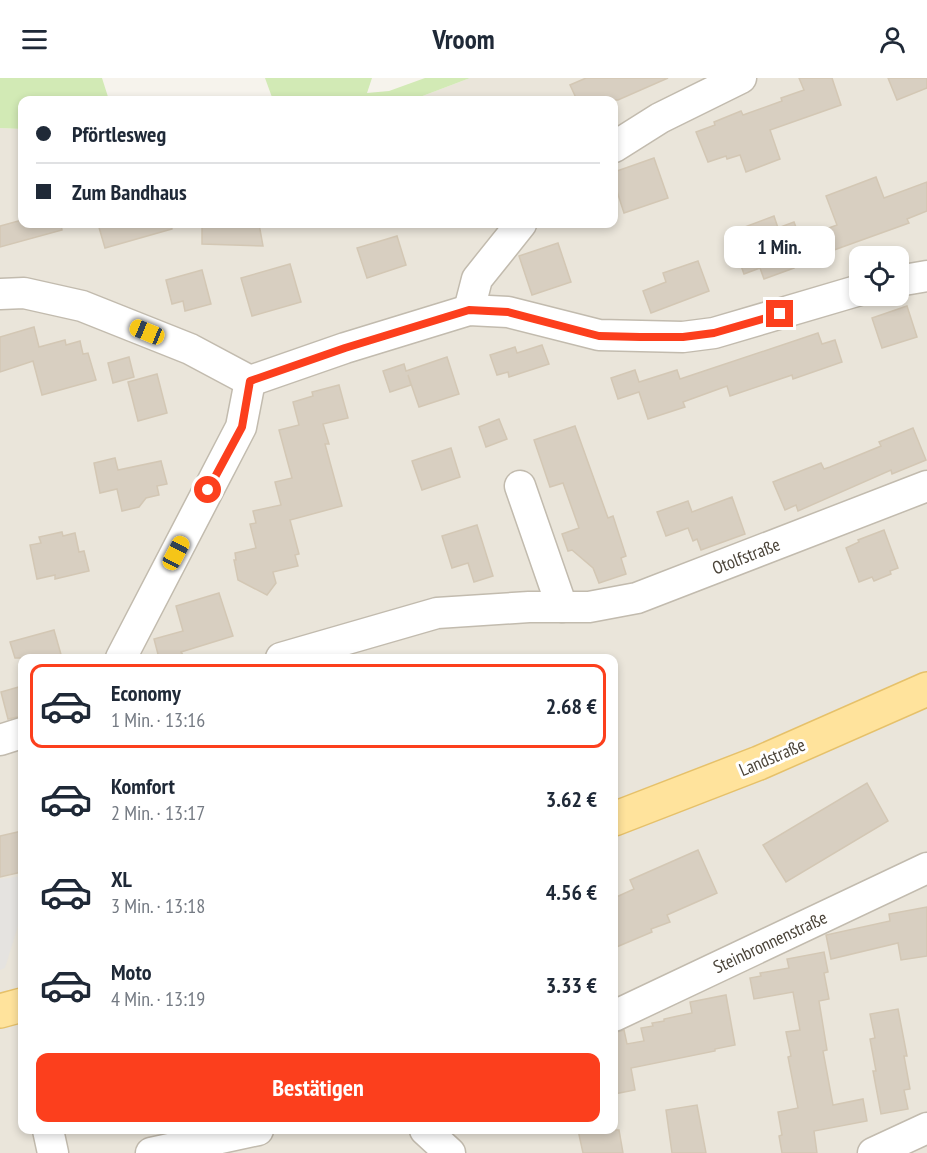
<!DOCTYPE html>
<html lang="de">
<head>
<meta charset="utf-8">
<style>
	body { margin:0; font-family:"PT Sans Narrow",sans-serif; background:#f2f2f3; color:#1f2937; height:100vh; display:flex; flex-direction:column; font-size:22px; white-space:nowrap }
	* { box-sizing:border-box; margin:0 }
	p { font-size:20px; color:#747a83 }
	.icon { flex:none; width:33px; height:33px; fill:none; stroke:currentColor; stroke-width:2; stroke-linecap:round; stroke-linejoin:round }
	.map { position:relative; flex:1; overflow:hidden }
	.details { position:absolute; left:18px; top:576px; width:600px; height:480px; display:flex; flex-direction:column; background:#fff; border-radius:12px; box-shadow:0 3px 9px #0003 }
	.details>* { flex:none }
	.banner { position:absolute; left:18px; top:18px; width:600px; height:132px; border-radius:12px; box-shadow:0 3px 9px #0003; display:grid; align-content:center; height:132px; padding:0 18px; background:#fff }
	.controls { position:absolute; left:849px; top:168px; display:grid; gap:12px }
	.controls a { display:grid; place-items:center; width:60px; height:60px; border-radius:12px; background:#fff; box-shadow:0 3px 9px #0003; font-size:30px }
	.end { position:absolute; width:27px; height:27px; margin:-14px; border:8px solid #fc3f1d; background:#fff; box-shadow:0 0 0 3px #fff }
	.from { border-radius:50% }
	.bubble { position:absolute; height:42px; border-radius:12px; background:#fff; box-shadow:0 3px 9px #0003; font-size:20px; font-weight:600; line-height:42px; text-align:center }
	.car { position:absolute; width:18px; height:36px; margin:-18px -9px; border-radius:8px; box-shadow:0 0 4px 2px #0007; background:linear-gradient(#f5c518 24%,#345 0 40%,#f5c518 0 76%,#345 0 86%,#f5c518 0) }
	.banner b { display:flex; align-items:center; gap:21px; height:57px; font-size:22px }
	.banner b+b { border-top:2px solid #e0e1e3 }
	.banner i { width:15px; height:15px; background:#1f2937 }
	ul { padding:10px 0 0; list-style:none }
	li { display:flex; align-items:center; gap:18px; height:84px; margin:0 12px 9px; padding:0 6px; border:3px solid transparent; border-radius:12px }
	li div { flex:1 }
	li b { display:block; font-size:22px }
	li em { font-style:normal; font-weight:600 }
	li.selected { border-color:#fc3f1d }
	li>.icon { width:54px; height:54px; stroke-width:1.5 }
	.button { display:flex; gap:12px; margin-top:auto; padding:12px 18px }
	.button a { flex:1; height:69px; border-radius:12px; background:#fc3f1d; color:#fff; font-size:24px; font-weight:600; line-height:69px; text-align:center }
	header { display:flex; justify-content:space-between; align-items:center; height:78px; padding:0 18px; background:#fff; font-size:27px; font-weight:600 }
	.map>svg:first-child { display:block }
	.residential { fill:#eae5da; fill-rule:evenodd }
	.green { fill:#d2eab5 }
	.parking { fill:#e5e3e0 }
	.building { fill:#d8cfc1; stroke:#d3c7b4; stroke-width:1.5 }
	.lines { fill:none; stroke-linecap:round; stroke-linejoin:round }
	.minor-casing { stroke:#c2bbae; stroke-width:33 }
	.major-casing { stroke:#e6c16a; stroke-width:36 }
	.minor { stroke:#fff; stroke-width:30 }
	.major { stroke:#ffe39c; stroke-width:33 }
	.route { stroke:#fc3f1d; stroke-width:8 }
	.labels { text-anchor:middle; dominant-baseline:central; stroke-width:6; stroke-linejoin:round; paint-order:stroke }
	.street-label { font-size:18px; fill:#4b4439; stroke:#fff }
</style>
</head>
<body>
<header><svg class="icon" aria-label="menu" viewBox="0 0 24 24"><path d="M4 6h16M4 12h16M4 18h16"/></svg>Vroom<svg class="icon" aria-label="person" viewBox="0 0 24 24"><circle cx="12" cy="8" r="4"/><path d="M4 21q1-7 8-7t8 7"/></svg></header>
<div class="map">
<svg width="927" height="1075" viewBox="0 0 927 1075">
	<rect width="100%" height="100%" fill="#f6f3ec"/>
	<path class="residential" d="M470,0H927V1075H0V50L22,51V146H614V22H412ZM860,178H898V218H860ZM22,580H614V1052H22Z"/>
	<g class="green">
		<path d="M0,0H102L109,22H22V51L0,50Z"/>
		<path d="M265,0H372L367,15L389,13L425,0H470L412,22H273Z"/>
	</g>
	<path class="parking" d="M22,798V835L5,890L0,892V801Z"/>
	<g class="building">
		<path d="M586,0H668L618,22H577L570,7Z"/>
		<path d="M799,0H832L841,27L770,52L780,81L746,94L740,77L727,81L726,78L708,84L696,54L715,47L714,44L741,33L743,37L782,23L781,20L804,12Z"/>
		<path d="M888,0H927V10L897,22Z"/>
		<path d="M654,80L668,120L624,135L614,104V94Z"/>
		<path d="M876,99L884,120L927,104V133L907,141L909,145L834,172L826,151L837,147L826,118Z"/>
		<path d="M774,138L778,150L794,144L805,173L789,178L794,190L764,201L760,190L744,196L733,166L749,160L745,149Z"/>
		<path d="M22,142V146H61L62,152L0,169V148Z"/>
		<path d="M98,146H171L172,151L105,170Z"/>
		<path d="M202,146H259L263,168L202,166Z"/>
		<path d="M397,158L406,187L367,200L357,170Z"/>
		<path d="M558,165L571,204L532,217L519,178Z"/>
		<path d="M698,183L709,213L651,235L643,213L666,204L663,195Z"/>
		<path d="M290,186L301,224L252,238L241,200Z"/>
		<path d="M202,192L211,226L185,233L183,223L172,226L166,202Z"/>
		<path d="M907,228L917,259L882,270L872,240Z"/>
		<path d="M34,249L39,269L65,262L66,267L80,263L83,276L88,275L96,302L42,317L33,283L0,294V259Z"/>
		<path d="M818,255L822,266L835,262L842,284L793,301L792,297L730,318L727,308L683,324L685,329L648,341L639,314L618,321L611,300L635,292L639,304L677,292L680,301Z"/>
		<path d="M542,267L549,286L509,299L508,294L497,297L490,277L515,269L517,275Z"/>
		<path d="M129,279L134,299L113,305L108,285Z"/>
		<path d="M447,279L459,316L419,329L408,297L411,307L390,314L383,293L404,286L406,293Z"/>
		<path d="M157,296L167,335L138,343L128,304Z"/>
		<path d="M339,307L348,340L323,346L329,366H325L342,428L290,442L299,476L295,477L298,488L273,494L276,505L267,517L238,502L234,482H236L235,475L256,470L250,446L256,445L253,433L281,427L275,404L292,400L279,352L299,347L293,324L313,318L312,314Z"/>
		<path d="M499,341L507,361L486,369L479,349Z"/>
		<path d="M575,348L608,440L613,438L626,478L621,480L626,496L599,505L593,490L572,472L568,473L562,456L579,450L563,405L550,409L534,362Z"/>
		<path d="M913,350L926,382L892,396L891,392L798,433L796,427L785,432L773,404L821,385L824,391L830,389L881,368L879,364Z"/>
		<path d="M451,370L460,399L422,412L412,383Z"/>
		<path d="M115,380L118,392L161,383L167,406L157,408L159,417L146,420L139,429L122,433L117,411L100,415L94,385Z"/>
		<path d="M732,419L745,456L701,472L697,461L693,463L688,450L666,458L657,434L688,423L692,434Z"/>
		<path d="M477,447L493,498L474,504L468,485L452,490L442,458Z"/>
		<path d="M884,452L898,490L890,493L891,496L874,503L872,499L859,504L846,470L859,464L858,462Z"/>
		<path d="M62,454L63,458L75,455L79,474L84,473L89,493L55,501V497L37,501L30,467L41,465L39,459Z"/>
		<path d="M219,515L233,558L181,574L183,577L172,580H159L154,561L183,553L176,528Z"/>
		<path d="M54,552L62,580H15L10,564Z"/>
		<path d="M22,608V638L8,641L1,614Z"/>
		<path d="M867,705L888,743L786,804L763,767Z"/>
		<path d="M22,753V794L0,799V758Z"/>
		<path d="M698,772L717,815L667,837L670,844L651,851L652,854L614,870V820L634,811L630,802Z"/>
		<path d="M927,829V878L901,882L898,865L831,881L826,857L890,843L889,836Z"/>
		<path d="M824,874L828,894L824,895L829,921L819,923L827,972L823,973L833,1027L863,1021L867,1043L814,1053L817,1075H782L779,1058L782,1057L778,1034L798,1030L788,979L791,978L786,954L800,952L793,914L754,921L750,900L761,898L760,895L789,890L787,881Z"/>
		<path d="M726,917L735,967L715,971V973L631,990L635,1012L614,1016V955L624,952L627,966L644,963L641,950L653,948L652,945L664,943V941L692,935L690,924Z"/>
		<path d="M898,931L907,978H904L910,1011L904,1012L908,1031L881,1036L873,993H876L870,961L875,960L870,936Z"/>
		<path d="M697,1027L706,1075H672L666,1032Z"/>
		<path d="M578,1052H619L623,1075H583Z"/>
	</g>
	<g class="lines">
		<defs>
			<g id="minor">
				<path d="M614,69L660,40L741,0"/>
				<path d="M898,203L927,198"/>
				<path d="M0,216L24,215L82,228L190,271L250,303L345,270L469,232L508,234L599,257L683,259L714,255L860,212"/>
				<path d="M469,232L477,201L521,146"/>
				<path d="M520,408L562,529"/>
				<path d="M121,580L241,349L250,303"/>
				<path d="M281,580L437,535L529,529H589L637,520L927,408"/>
				<path d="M0,662L22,655"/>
				<path d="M614,938L927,790"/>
				<path d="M48,1052L53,1075"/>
				<path d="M425,1052L450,1075"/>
				<path d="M151,1075L258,1052"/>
				<path d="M873,1075L927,1050"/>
			</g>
			<g id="major">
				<path d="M614,741L759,685L927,611"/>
				<path d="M0,933L22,927"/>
			</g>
		</defs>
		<use href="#minor" class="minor-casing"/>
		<use href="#major" class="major-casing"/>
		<use href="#minor" class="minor"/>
		<use href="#major" class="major"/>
	</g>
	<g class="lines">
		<path class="route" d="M208,412L242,349L250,303L345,270L469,232L508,234L599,258L640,259H683L714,255L780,236"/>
	</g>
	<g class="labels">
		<g class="street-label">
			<text transform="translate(746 478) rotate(-21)">Otolfstraße</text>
			<text transform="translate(772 679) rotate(-23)">Landstraße</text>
			<text transform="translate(770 864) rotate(-25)">Steinbronnenstraße</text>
		</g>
	</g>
</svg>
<div class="controls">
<a><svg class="icon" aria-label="locate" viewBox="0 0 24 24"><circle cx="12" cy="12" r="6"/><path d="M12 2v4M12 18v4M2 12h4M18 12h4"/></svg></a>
</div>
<i class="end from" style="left:208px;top:412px"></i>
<i class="end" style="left:780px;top:236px"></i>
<div class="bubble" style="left:724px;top:148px;width:111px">1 Min.</div>
<i class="car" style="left:147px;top:254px;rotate:292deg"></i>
<i class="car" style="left:176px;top:475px;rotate:28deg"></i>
<div class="banner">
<b><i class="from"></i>Pförtlesweg</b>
<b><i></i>Zum Bandhaus</b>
</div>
<section class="details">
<ul>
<li class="selected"><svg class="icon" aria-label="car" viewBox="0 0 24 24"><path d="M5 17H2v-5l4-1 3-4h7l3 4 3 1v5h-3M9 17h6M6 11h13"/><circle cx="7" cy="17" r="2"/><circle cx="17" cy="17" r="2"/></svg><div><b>Economy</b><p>1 Min. · 13:16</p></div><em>2.68 €</em></li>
<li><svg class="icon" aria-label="car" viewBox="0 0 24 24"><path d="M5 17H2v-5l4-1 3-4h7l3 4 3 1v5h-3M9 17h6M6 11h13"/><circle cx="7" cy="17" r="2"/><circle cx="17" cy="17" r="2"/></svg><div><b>Komfort</b><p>2 Min. · 13:17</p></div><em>3.62 €</em></li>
<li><svg class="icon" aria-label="car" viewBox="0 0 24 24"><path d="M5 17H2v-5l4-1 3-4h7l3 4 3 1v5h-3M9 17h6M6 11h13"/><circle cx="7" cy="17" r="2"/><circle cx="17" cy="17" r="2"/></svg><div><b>XL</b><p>3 Min. · 13:18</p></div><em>4.56 €</em></li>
<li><svg class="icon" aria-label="car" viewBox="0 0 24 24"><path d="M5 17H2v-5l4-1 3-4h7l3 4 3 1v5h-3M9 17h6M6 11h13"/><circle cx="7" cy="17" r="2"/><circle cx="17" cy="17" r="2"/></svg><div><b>Moto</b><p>4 Min. · 13:19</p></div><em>3.33 €</em></li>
</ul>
<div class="button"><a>Bestätigen</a></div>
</section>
</div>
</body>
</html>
